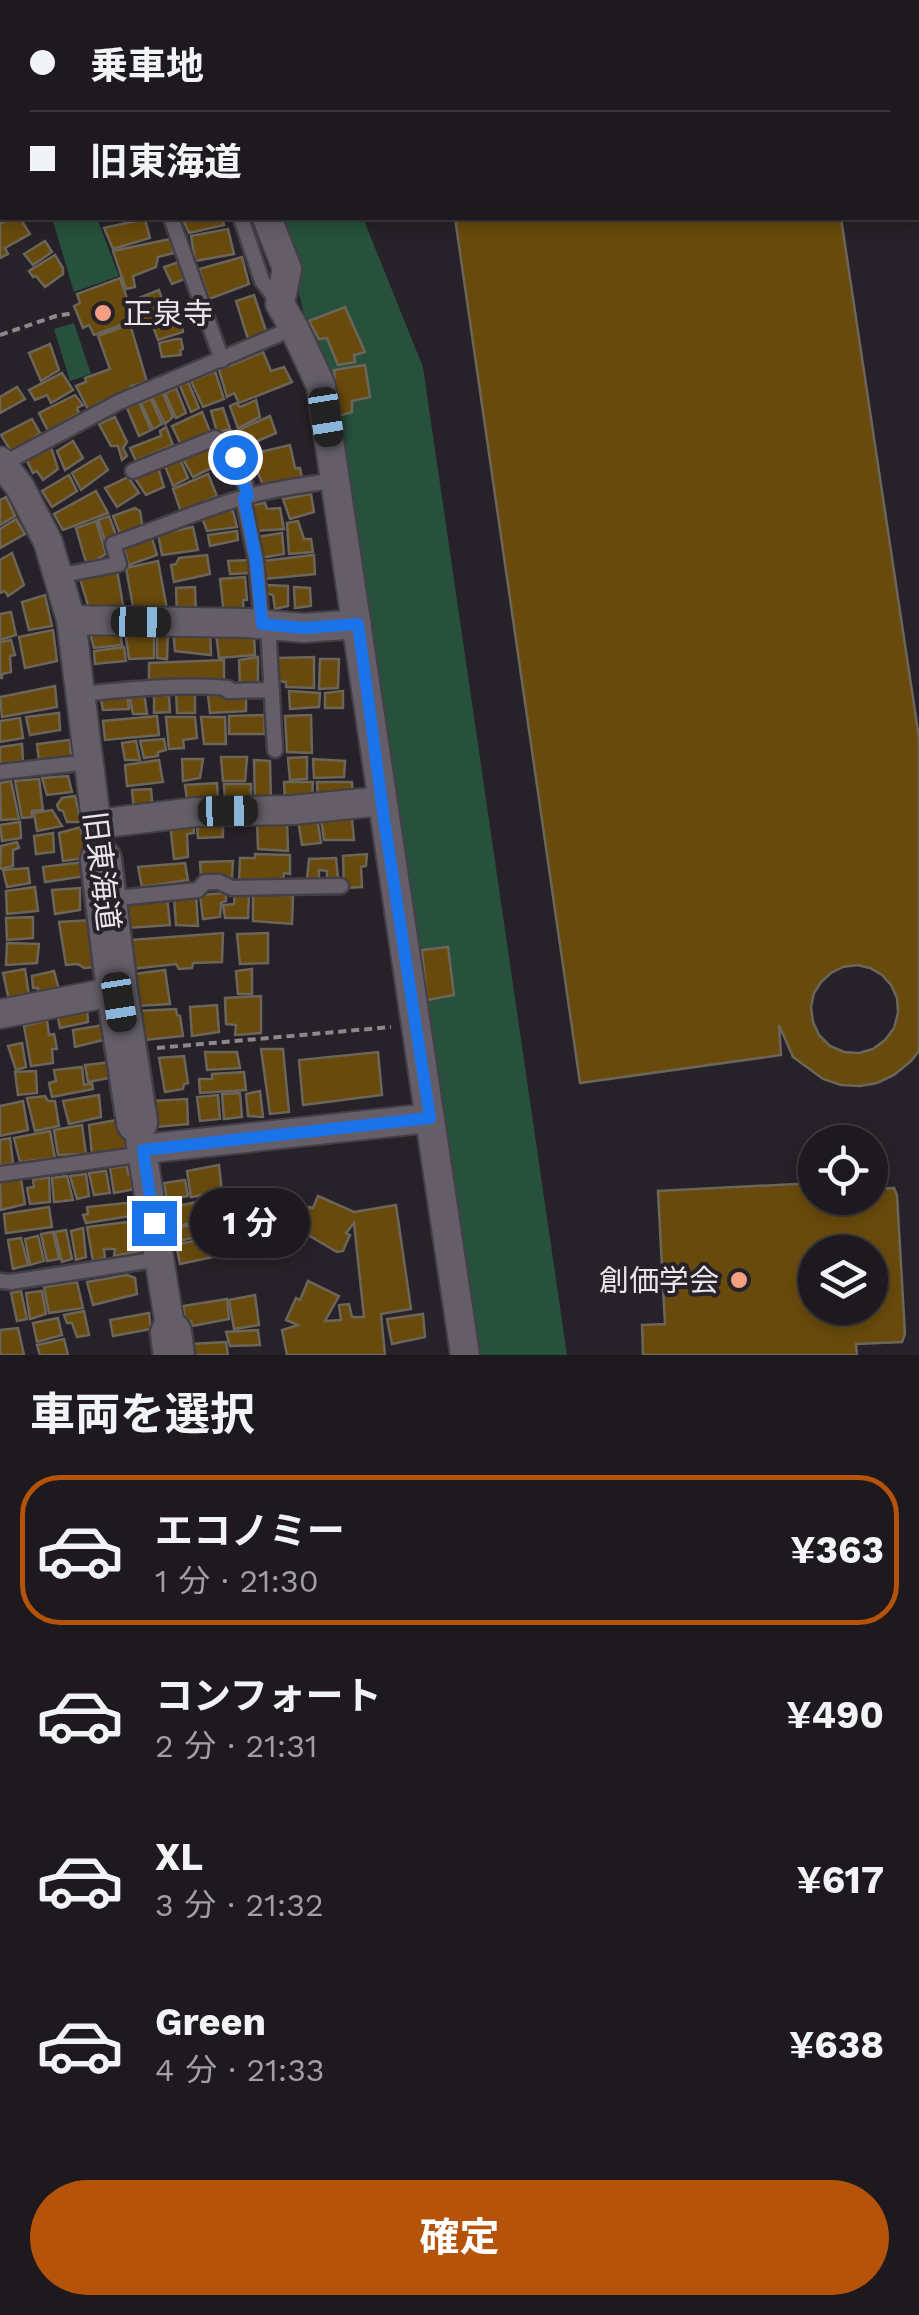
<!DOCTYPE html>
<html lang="ja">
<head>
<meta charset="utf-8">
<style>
	body { margin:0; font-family:"Work Sans","Noto Sans JP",sans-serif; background:#2a262c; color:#f1f3f6; height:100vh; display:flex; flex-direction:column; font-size:38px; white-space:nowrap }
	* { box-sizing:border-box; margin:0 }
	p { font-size:32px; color:#a0a0a4 }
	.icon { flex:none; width:55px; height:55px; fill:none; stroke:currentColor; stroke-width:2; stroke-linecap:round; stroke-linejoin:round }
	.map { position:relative; height:1355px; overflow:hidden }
	.panel { display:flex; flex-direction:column; background:#1d191f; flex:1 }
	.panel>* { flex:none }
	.banner { position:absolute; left:0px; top:0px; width:920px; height:220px; box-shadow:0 5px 15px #0003,0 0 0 2px #3b383d; display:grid; align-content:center; height:220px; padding:0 30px; background:#1d191f }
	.tools { position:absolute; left:798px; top:1125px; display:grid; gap:20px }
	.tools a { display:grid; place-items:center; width:90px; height:90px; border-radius:50%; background:#1d191f; box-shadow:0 5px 15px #0003,0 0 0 2px #3b383d; font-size:50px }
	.end { position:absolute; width:45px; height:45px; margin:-22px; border:12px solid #1a73e8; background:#fff; box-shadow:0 0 0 5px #fff }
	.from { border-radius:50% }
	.bubble { position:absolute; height:70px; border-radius:35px; background:#1d191f; box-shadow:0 5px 15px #0003,0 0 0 2px #3b383d; font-size:32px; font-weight:700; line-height:70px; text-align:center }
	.car { position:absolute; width:30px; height:60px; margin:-30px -15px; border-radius:12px; box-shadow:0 0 8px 2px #0007; background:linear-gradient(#222 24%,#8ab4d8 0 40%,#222 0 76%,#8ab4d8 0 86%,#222 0) }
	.banner b { display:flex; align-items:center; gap:35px; height:95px; font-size:38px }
	.banner b+b { border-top:2px solid #3b383d }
	.banner i { width:25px; height:25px; background:#f1f3f6 }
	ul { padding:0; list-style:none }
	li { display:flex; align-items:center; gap:30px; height:150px; margin:0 20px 15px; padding:0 10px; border:5px solid transparent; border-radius:40px }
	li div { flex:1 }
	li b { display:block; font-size:38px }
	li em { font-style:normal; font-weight:700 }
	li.active { border-color:#b45309 }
	li>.icon { width:90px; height:90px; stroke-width:1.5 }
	h2 { padding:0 30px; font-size:45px; line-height:120px }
	.primary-button { display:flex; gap:20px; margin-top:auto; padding:20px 30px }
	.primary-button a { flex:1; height:115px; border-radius:60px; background:#b45309; color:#fff; font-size:40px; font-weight:700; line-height:115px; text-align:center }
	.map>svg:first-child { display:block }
	.green { fill:#27513c }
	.building { fill:#684a0c; stroke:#6c655a; stroke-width:2.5; fill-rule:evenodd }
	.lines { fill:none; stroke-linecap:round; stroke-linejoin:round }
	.lane-casing { stroke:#443f46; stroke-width:19 }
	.street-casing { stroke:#443f46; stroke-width:32 }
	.secondary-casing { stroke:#443f46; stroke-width:45 }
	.path { stroke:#8d888f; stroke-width:4; stroke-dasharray:8 5; stroke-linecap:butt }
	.lane { stroke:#655e68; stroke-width:14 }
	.street { stroke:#655e68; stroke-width:28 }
	.secondary { stroke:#655e68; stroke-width:40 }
	.route { stroke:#1a73e8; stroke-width:12 }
	.poi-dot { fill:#f39f82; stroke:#272129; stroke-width:4 }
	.labels { text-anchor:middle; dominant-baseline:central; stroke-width:8; stroke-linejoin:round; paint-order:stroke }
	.poi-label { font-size:30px; fill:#e9e5eb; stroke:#272129; text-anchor:start }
	.street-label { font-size:30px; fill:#e9e5eb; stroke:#272129 }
</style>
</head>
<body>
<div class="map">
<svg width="919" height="1355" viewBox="0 0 919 1355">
	<rect width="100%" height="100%" fill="#272129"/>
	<g class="green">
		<path d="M52,218H97L119,276L74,292Z"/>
		<path d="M280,218H363L423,367L567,1355H474L307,326Z"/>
		<path d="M74,323L91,374L70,381L54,329Z"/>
	</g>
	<g class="building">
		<path d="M10,218H20L30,234L5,248L8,254L0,258V224Z"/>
		<path d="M196,218H222L224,225L189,233L184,222Z"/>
		<path d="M455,218H841L919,738V1051L911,1061L894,1075L877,1083L860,1086L841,1085L823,1079L793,1057L779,1025L781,1055L580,1083ZM857,965L870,968L882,975L891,985L897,998L898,1013L894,1028L885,1040L873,1049L859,1053L844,1052L830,1046L819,1035L813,1022L811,1007L814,993L821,982L831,973L843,967Z"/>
		<path d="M145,219L150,238L113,249L104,228Z"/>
		<path d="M228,229L234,254L195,261L191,236Z"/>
		<path d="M170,239L174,253L158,257L156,267L133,276L135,287L126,289L113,251Z"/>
		<path d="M45,241L52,252L33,265L24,254Z"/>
		<path d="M55,255L63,268V274L45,287L36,276L33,277L29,271Z"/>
		<path d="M242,257L249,284L209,299L199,269Z"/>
		<path d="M179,262L185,279L172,284L164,267Z"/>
		<path d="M120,278L128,301L126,302L132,321L94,335L89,325L83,328L74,306L80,303L77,294Z"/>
		<path d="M159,290L167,317L139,328L129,302Z"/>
		<path d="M254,295L267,334L248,339L236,301Z"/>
		<path d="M345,307L365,352L354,355L355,362L338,365L327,338L319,339L309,321Z"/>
		<path d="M180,318L183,332L158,340L153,326Z"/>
		<path d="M130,324L147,382L131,386L129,390L98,403V409L90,413L76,386L86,382L85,378L110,369L98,336Z"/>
		<path d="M176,339H181L183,349L180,350L181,355L162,357L159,343Z"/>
		<path d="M50,344L59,370L41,381L29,353Z"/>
		<path d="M263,352L271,371L284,367L292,382L239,403L234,393L227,397L219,370Z"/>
		<path d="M365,365L370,397L352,401V412L338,416L334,370Z"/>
		<path d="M215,371L224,399L203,407L191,381Z"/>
		<path d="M62,373L73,390L51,403L47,395L35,400L29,390Z"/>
		<path d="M188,382L199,408L191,412L180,386Z"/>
		<path d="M17,387L25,399L0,413V397Z"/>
		<path d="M176,388L186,413L176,418L165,393Z"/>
		<path d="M163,393L173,417L165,424L152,397Z"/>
		<path d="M75,395L83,405L77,408L79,413L48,431L39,413Z"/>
		<path d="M151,399L162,424L153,429L141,403Z"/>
		<path d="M256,400L260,417L238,428L230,406L236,403L240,407Z"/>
		<path d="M139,402L151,430L139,436L127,408Z"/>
		<path d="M223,408L230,429L217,432L211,411Z"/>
		<path d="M202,412L211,434L181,445L172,426Z"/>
		<path d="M270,416L276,433L244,447L246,454L241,456L234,432Z"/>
		<path d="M115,417L127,442L123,448L127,456L122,460L118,446H111L99,424Z"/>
		<path d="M32,419L40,433L12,453L1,435Z"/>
		<path d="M166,427L173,445L136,461L130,448L161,436L160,431Z"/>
		<path d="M73,441L83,458L65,470L57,451Z"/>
		<path d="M214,445L222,463L193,477L183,459Z"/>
		<path d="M290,445L295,468H300L302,478L279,487L277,481L263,485L248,449L254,447L256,453Z"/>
		<path d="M51,447L58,469L43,480L37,471L33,473L26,459Z"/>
		<path d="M100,456L108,470L81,490L72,473Z"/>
		<path d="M180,459L188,478L173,486L165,466Z"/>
		<path d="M158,467L164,487L146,495L134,477Z"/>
		<path d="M208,474L217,496L181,512L173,489Z"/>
		<path d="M69,475L77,491L52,507L42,491Z"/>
		<path d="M128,477L139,493L117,507L105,488Z"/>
		<path d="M96,491L108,513L63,530L54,514Z"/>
		<path d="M311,494L314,512L290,519L283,499Z"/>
		<path d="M6,497L15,516L0,525V500Z"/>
		<path d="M265,503L267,509L280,508L284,529L255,531L250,505Z"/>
		<path d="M135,508L140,511L143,529L122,539L113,516Z"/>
		<path d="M210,511H233L237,527L207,531L201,515Z"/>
		<path d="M109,516L116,535L105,541L98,520Z"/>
		<path d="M16,519L25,534L0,548V529Z"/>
		<path d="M96,521L106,554L89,564L85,559L76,528Z"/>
		<path d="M298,521L304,539H311L313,552L289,554L287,523Z"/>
		<path d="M193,527L198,550L162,555L158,534Z"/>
		<path d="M237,531L238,540L210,546L208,535Z"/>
		<path d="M282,533L284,554L260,558L256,537Z"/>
		<path d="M152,538L157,555L129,565L123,545Z"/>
		<path d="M12,553L24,585L8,596L5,591L0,593V560Z"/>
		<path d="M207,555L210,574L174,582L171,565L176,564L179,558Z"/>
		<path d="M314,555L315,574L265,579L262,561Z"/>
		<path d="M250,560L251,573L230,574L228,561Z"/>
		<path d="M158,561L167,609L135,618L126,568Z"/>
		<path d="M117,570L124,611L91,615L80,579Z"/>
		<path d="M245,577L247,600H243L244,614L224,615L220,579Z"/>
		<path d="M265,585L288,586V606L275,609L273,595L265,593Z"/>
		<path d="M195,587L196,615L177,616L176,588Z"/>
		<path d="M294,587L310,588L311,606L295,608Z"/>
		<path d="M45,595L52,626L29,630L22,602Z"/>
		<path d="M11,612L16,635L0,640V614Z"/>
		<path d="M173,628L210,630L211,655L175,651Z"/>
		<path d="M53,630L57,661L25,668L19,637Z"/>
		<path d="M120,631L122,645L94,648L90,633Z"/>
		<path d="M125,631H154V658L129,659Z"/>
		<path d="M157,631H168L167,659L157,658Z"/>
		<path d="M216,633L254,636L255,655L219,658Z"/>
		<path d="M11,640L15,655L10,656L11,672L2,674V678H0V642Z"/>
		<path d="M124,647L126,661L95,664L94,651Z"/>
		<path d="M258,657V686L240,688L239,660Z"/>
		<path d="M314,657V688L286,687V682L277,681L278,658Z"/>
		<path d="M320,659H339L338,688L319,689Z"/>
		<path d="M224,660V681L149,683V663Z"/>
		<path d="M55,686L57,707L2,717L0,697Z"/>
		<path d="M176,690H195V713H177Z"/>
		<path d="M289,691L320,693L319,707L290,709Z"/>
		<path d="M343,691V708H325V693Z"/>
		<path d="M144,693L147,714H133L129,694Z"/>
		<path d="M127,694L129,709L103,710L100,695Z"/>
		<path d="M154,694L169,696L170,712L154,713Z"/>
		<path d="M208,695H246V711L210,713Z"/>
		<path d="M59,713L60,730L30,735L26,717Z"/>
		<path d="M264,715L265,734H229V716Z"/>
		<path d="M311,715L312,753L287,752L285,716Z"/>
		<path d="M157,716L159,735L105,740L103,721Z"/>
		<path d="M166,717H195L197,738L183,740L184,748L169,749Z"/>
		<path d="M201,717H225L226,744H204Z"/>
		<path d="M20,718L23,738L0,742V721Z"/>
		<path d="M164,739L166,750L158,752V756L144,758L140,741Z"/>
		<path d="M70,740L71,757L39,762L37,744Z"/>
		<path d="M136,741L140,760H125L122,743Z"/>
		<path d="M22,744L23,761L0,764V747Z"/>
		<path d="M221,757H247L245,781H223Z"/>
		<path d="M307,757V779L290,780L288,758Z"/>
		<path d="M182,759H203L200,778L183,781Z"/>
		<path d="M313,759L345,761L344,777L314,778Z"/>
		<path d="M159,760L163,782L127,786L125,765Z"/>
		<path d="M254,760L270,761L271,803L255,802Z"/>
		<path d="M68,776L72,792L47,795L42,778Z"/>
		<path d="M39,779L43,810L32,811V817L22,818L15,781Z"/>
		<path d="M11,781L19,819L1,820L0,783Z"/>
		<path d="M284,782H313L312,798L285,800Z"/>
		<path d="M317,782H352L353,799L318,803Z"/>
		<path d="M217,783L218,799L188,807L185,785Z"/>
		<path d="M224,784H251V803L225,805Z"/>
		<path d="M151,789L153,812L134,811L132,790Z"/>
		<path d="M75,796L81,822H67L63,811L59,810L57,805L62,798Z"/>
		<path d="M351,808L354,840H324L320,812Z"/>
		<path d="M52,810L62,826L37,831L34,813Z"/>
		<path d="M316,812L321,843L302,845L297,814Z"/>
		<path d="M196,816L223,817V837L198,838Z"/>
		<path d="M257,820H287L288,851L258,849Z"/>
		<path d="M20,822L21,838L2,841L0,825Z"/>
		<path d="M193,822L194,833L187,834L188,857L174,859L170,824Z"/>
		<path d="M81,827L85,858L63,861L59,833Z"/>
		<path d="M53,833L54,852L36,854L34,836Z"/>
		<path d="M17,842L19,848L13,850V866L0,869L1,846Z"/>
		<path d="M255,854L290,855V874L284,873L283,885L239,883L240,858H255Z"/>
		<path d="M367,854L366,866L361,867L362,887L344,888L343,856Z"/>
		<path d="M336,858L338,878H327V871L319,870V880L307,879L309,859Z"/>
		<path d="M233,861L232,877L201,878L200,862Z"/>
		<path d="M84,862L86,876L45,882L43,867Z"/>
		<path d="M185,863L188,880L142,887L138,867Z"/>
		<path d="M28,868L30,883L7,887L3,870Z"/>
		<path d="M35,887L38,911L7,914L6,891Z"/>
		<path d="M80,888V910L55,914L52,890Z"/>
		<path d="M226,893V901L221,903L220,917L203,919L200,895Z"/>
		<path d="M235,893L249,894L248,918H225L223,905L234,904Z"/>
		<path d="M253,893L293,896L292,924L253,921Z"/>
		<path d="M196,895L198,926L176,925L174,897Z"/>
		<path d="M167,896L170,925L128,928L125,901Z"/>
		<path d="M33,917V938L7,940L6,918Z"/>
		<path d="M92,920L96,967L84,968L78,964L66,965L59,922Z"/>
		<path d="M223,933L222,962L193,963L192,968L179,969L176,964L131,969V940Z"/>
		<path d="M268,933V963L240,964L237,934Z"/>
		<path d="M7,943L39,944L37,963L6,965Z"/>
		<path d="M448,947L454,995L427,1000L422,950Z"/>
		<path d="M25,969L30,1002L10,1005L3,973Z"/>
		<path d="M252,969V994H238L236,971Z"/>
		<path d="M165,970L170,1004L137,1006L134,974Z"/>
		<path d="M54,971L60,993L39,998L38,988H33L32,976Z"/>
		<path d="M261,996V1033L235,1035L236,1025L226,1024L225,998Z"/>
		<path d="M217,1005L219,1032L192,1036L190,1007Z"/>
		<path d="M87,1007L88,1022L60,1028L57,1013Z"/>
		<path d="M176,1009L177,1015L180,1016L183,1036L144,1040L143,1020H136L135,1011Z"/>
		<path d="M47,1020L49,1035L54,1034L57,1049H52L53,1063L31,1066L24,1026Z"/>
		<path d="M104,1025L107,1039L75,1047L73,1030Z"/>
		<path d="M22,1043L26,1067L16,1070L8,1046Z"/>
		<path d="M261,1049H283L289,1112L270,1114Z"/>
		<path d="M205,1052H237L240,1068L207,1070Z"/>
		<path d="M378,1052L382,1095L303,1105L299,1060Z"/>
		<path d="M184,1056L188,1083L184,1084L183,1089L165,1092L159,1058Z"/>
		<path d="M112,1062L114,1077L88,1082L85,1065Z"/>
		<path d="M82,1067L84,1085L92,1083L93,1089L52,1097L49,1083L56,1081L54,1070Z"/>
		<path d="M36,1071L37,1093L18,1095L15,1072Z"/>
		<path d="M244,1072L246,1090L200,1093L199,1079H212V1074Z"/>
		<path d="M260,1091L263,1117L248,1116L246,1094Z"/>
		<path d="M240,1093L242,1117L224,1119L222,1094Z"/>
		<path d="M99,1095L101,1117L69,1124L63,1101Z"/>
		<path d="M218,1095L220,1119L200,1121L197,1097Z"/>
		<path d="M45,1096L48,1101H55L59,1126L35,1131L27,1098Z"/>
		<path d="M187,1099L188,1124L156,1127L153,1101Z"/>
		<path d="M23,1101L28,1130L0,1136V1106Z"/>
		<path d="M122,1119L128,1152L92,1155L89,1125Z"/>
		<path d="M82,1125L86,1154L58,1155L54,1130Z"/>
		<path d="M50,1131L55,1158L20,1162L14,1138Z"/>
		<path d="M10,1138L13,1163L0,1166V1140Z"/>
		<path d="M219,1165L222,1192L191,1197L187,1171Z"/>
		<path d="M127,1166L128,1174L132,1175L135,1189L114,1193L110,1168Z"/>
		<path d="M106,1171L110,1193L94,1195L89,1173Z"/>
		<path d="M86,1174L89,1196L77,1199L70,1176Z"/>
		<path d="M67,1176L73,1200L54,1202L52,1178Z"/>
		<path d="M49,1177L50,1202L30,1204L27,1188L34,1187L33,1180Z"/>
		<path d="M21,1179L25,1204L1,1210L0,1182Z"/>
		<path d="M185,1180L188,1196L167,1200L164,1183Z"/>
		<path d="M815,1183V1198H870V1189L894,1188L897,1195L905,1334L902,1342L856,1344L857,1355H643L642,1325L665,1324L658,1191ZM815,1252H870V1308H815Z"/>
		<path d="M225,1196L229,1216L172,1227L168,1208Z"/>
		<path d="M318,1196L354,1212L396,1205L411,1309L381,1314L385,1355H287L282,1330L298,1325L286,1320L296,1298L300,1300L308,1281L339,1296L325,1321L341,1320L339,1305L349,1304L352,1317H364L354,1223L346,1233L350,1235L343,1251L337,1252L303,1232L308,1218L305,1217L309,1207L313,1208Z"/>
		<path d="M135,1202L137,1215L86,1223L83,1215L88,1214L87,1207Z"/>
		<path d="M49,1207L52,1227L6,1233L4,1214Z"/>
		<path d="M222,1220L223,1232L177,1241L173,1228Z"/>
		<path d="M136,1221L140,1251L114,1256L115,1249H104L105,1258L93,1261L87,1227Z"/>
		<path d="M83,1228L86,1257L76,1260L71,1231Z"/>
		<path d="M66,1230L72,1259L62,1262L55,1232Z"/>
		<path d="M53,1232L59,1259L47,1261L41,1234Z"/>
		<path d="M38,1236L44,1261L30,1265L25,1239Z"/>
		<path d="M226,1236L227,1254L180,1264L176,1244Z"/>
		<path d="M21,1238L28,1265L13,1269L8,1240Z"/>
		<path d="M127,1275L135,1278L137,1294L93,1305L87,1282Z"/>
		<path d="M77,1282L83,1308L49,1313L44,1287Z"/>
		<path d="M21,1291L27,1319L17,1321L11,1293Z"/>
		<path d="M42,1291L46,1314L30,1319L26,1293Z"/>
		<path d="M255,1295L259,1325L234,1329L229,1300Z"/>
		<path d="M227,1299L229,1319L192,1326L191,1321L185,1320L183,1306Z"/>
		<path d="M84,1311L89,1335L77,1337L72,1323H67L64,1315Z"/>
		<path d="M149,1313L151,1329L113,1336L110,1320Z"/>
		<path d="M423,1314L425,1337L392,1344L387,1319Z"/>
		<path d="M58,1318L62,1335L37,1342L33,1323Z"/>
		<path d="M18,1328L24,1355H0V1330Z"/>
		<path d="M258,1330L260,1345L230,1346L226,1332Z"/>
		<path d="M64,1339L68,1355H40L37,1345Z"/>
		<path d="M226,1342L228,1355H192L190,1344Z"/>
	</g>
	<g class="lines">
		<defs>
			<g id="lane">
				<path d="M91,0L92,2"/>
				<path d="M0,8L2,14"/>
				<path d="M0,99L2,98"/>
				<path d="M171,218L222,360"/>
				<path d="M241,218L262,281L279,303"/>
				<path d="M1,465L119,402L294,328"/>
				<path d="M133,471L215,438C237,450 241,474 249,496"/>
				<path d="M243,498L256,560L262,624"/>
				<path d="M58,576L119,564L113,544C159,529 203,508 249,496C277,488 307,485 335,480"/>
				<path d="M268,625L275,750"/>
				<path d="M81,694C130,689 179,684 228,688V691L272,690"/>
				<path d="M0,772L89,762"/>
				<path d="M107,899L198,890L205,882H219L232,888L341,886"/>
				<path d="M0,1174L130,1156L143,1149"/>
				<path d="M0,1281L11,1282L160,1259"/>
			</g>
			<g id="street">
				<path d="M267,218L287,269L280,304L294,328L321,386L465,1355"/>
				<path d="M0,461L20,487L48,542L71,620L101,860"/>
				<path d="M71,620L247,623L304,628L357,624"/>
				<path d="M97,824L196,812L293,810L382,801"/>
				<path d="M0,1014L117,991"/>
				<path d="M139,1132L171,1333"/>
				<path d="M143,1149L430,1118"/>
			</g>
			<g id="secondary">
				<path d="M101,860L117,991L137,1122"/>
				<path d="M171,1333L174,1355"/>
			</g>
		</defs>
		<use href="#lane" class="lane-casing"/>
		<use href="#street" class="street-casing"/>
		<use href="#secondary" class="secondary-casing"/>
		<g class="path">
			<path d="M185,0L186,2"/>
			<path d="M0,335L56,316L74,313"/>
			<path d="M157,1048L391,1027"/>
		</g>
		<use href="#lane" class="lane"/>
		<use href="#street" class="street"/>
		<use href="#secondary" class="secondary"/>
	</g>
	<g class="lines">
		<path class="route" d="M154,1223L143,1150L430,1118L384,819L358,624L304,628L262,624L256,560L244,498L248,496L235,457"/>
	</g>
	<g class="poi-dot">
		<circle cx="103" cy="313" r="10"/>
		<circle cx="739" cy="1280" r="10"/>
	</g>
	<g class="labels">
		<g class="poi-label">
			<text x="123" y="313">正泉寺</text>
			<text x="719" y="1280" text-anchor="end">創価学会</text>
		</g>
		<g class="street-label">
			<text transform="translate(102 871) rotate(83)">旧東海道</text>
		</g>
	</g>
</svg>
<div class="tools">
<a><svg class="icon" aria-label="locate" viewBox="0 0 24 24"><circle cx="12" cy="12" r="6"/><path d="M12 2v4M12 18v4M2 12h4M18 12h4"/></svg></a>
<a><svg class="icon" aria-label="layers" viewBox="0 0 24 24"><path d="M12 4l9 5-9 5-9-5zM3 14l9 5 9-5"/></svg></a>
</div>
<i class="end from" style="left:235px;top:457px"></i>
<i class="end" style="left:154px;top:1223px"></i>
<div class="bubble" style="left:190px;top:1188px;width:120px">1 分</div>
<i class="car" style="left:326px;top:417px;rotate:171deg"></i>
<i class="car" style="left:141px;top:622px;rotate:91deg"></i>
<i class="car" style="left:228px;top:811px;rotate:89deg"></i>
<i class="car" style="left:119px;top:1002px;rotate:171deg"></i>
<div class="banner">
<b><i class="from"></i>乗車地</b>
<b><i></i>旧東海道</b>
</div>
</div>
<section class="panel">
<h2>車両を選択</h2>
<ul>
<li class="active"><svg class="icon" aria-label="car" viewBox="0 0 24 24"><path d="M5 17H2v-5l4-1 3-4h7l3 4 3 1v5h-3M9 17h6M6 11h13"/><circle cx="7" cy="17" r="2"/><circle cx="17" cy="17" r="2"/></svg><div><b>エコノミー</b><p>1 分 · 21:30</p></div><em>¥363</em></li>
<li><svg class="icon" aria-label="car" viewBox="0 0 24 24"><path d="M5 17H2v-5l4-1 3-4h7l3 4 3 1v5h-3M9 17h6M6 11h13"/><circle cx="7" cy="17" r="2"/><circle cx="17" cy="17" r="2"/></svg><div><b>コンフォート</b><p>2 分 · 21:31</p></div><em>¥490</em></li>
<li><svg class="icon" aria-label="car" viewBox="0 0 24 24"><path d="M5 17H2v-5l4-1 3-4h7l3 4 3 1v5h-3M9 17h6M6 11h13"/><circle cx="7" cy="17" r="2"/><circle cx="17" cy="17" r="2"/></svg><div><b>XL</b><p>3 分 · 21:32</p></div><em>¥617</em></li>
<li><svg class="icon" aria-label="car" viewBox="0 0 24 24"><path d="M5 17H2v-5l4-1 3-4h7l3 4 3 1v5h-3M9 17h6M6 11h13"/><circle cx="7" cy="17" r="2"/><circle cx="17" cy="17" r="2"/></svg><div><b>Green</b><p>4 分 · 21:33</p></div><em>¥638</em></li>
</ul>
<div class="primary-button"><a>確定</a></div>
</section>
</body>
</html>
